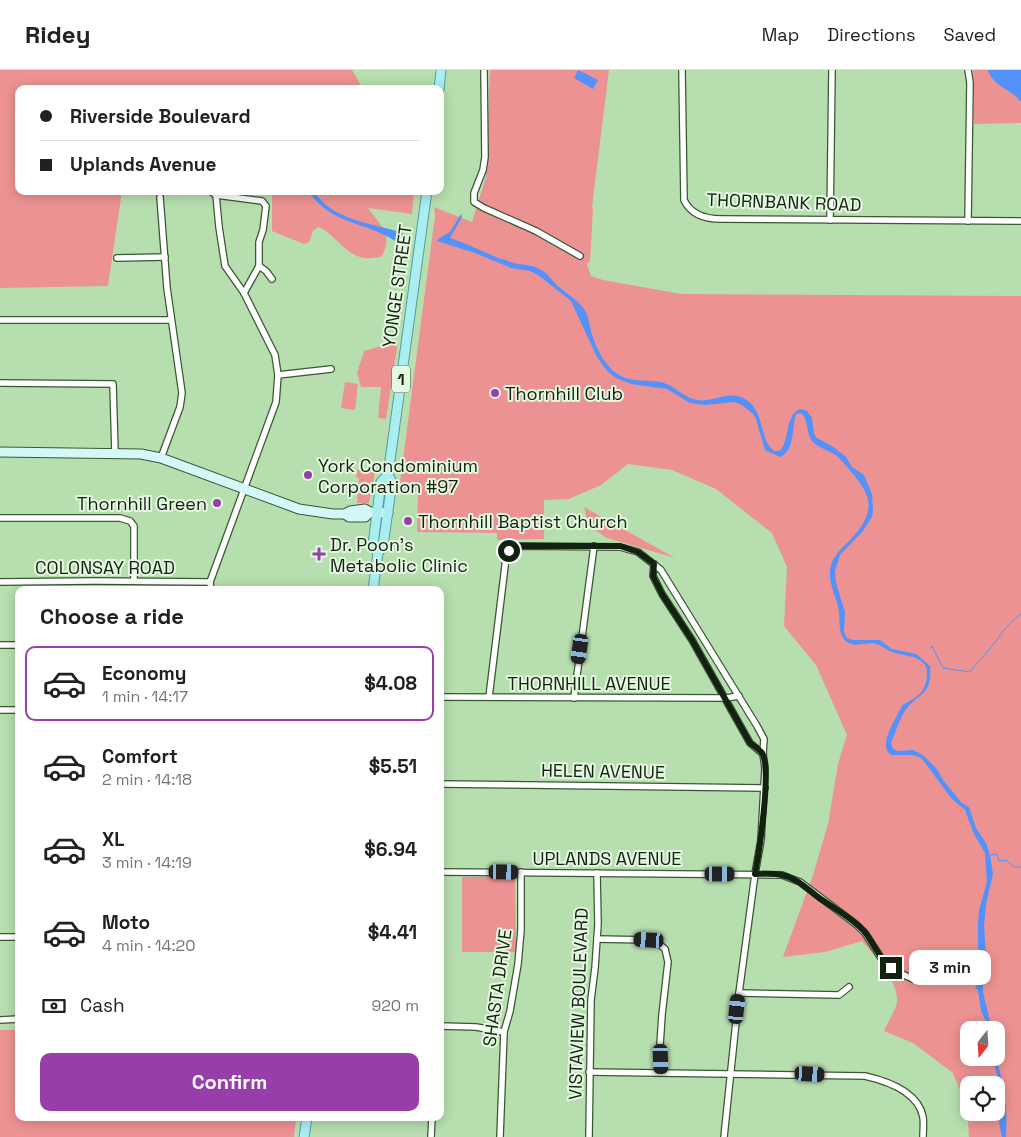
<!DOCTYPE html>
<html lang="en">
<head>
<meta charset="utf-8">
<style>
	body { margin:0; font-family:"Space Grotesk",sans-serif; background:#f6f6f6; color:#202124; height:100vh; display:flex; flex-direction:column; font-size:19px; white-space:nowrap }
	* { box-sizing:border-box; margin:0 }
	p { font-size:16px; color:#757577 }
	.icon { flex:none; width:28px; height:28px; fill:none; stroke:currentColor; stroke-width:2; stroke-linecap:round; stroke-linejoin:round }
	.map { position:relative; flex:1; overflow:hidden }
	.panel { position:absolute; left:15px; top:516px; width:429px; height:535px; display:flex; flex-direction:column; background:#fff; border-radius:10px; box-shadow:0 2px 12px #0003 }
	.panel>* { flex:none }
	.top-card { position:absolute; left:15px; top:15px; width:429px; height:110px; border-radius:10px; box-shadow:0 2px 12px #0003; display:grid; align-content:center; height:110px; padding:0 25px; background:#fff }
	.needle { width:32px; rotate:197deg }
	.controls { position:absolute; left:960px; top:951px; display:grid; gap:10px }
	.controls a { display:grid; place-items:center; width:45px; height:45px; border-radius:10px; background:#fff; box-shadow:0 2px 12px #0003; font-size:25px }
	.end { position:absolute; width:22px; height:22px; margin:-11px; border:6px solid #132210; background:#fff; box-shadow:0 0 0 2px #fff }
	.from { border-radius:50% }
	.bubble { position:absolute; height:35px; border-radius:10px; background:#fff; box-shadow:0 2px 12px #0003; font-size:16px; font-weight:600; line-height:35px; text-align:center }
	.car { position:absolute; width:15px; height:30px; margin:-15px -8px; border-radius:6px; box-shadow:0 0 4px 1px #0007; background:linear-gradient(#222 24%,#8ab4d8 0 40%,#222 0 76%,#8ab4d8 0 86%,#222 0) }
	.top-card b { display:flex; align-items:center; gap:18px; height:48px; font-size:19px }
	.top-card b+b { border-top:1px solid #e0e0e0 }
	.top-card i { width:12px; height:12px; background:#202124 }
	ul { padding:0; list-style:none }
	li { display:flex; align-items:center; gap:15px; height:75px; margin:0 10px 8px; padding:0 15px; border:2px solid transparent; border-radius:10px }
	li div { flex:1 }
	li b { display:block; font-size:19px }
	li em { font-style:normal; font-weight:600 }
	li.current { border-color:#973eaa }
	li>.icon { width:45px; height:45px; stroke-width:1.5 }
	h2 { padding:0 25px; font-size:22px; line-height:60px }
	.pay { display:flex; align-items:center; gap:12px; height:55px; padding:0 25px; font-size:19px }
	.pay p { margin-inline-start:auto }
	.cta { display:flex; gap:10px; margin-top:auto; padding:10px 25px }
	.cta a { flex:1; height:58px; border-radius:10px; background:#973eaa; color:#fff; font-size:20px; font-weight:600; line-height:58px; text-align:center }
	header { display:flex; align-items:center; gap:30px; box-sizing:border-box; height:70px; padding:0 25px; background:#fff; border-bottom:1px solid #e0e0e0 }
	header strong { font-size:24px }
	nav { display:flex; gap:28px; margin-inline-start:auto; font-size:18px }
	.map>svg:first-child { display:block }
	.green { fill:#ed9292; fill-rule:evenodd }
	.water { fill:#5391fb }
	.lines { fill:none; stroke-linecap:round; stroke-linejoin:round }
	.stream { stroke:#5391fb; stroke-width:1 }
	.street-casing { stroke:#375830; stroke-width:8 }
	.secondary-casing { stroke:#375830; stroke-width:11 }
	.primary-casing { stroke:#509f9d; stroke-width:11 }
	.street { stroke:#fff; stroke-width:5.5 }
	.secondary { stroke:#d4f7f8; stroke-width:9 }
	.primary { stroke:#aaeef2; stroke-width:9 }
	.route { stroke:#132210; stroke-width:6 }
	.poi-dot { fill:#973eaa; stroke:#e5f8e1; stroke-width:2 }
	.labels { text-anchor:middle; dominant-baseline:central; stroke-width:4; stroke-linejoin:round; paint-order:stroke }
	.shield { fill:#e5f8e1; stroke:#52624f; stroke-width:1 }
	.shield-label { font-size:16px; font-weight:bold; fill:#132210 }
	.street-label { font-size:18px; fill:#132210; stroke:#e5f8e1 }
	.poi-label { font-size:18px; fill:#132210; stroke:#e5f8e1; text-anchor:start }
</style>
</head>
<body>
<header>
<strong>Ridey</strong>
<nav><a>Map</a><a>Directions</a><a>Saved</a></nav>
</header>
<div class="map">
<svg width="1021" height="1067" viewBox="0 0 1021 1067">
	<rect width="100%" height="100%" fill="#b7deaf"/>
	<g class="green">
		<path d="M0,0H352L363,19H19V121H122L108,216L0,218Z"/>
		<path d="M490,0H609L592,137L593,139L590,191L587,194L591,206L603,210L681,224L1021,226V1067H969L967,1037L953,1003L913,973L884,961C887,954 896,939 897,932C899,912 874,885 862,871L825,882L783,887L813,805L828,754L838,694L847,665L816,595L784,556L787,497L772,463L716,419L672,400L628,394L601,415L569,429L544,430V469L497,470V463L417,462L418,421L399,420L435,146L434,137L472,152L486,107ZM969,960H996V988H969ZM969,1015H996V1042H969Z"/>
		<path d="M973,0H1021V53L974,54Z"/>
		<path d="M272,121H414L412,144L368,138C381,156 394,166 381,187C376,187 370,189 365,188C345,186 335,163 318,157L313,161L309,172L304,174L272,161Z"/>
		<path d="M398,271L386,349L378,348L381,317H361L357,303L364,281Z"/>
		<path d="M345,312L358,314L355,340L341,338Z"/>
		<path d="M376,398L369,433H357L359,409L356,407L357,400Z"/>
		<path d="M584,437L675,488L607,468L589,456Z"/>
		<path d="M462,807H515L516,882H462Z"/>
		<path d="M0,960H19V1048H296L294,1067H0Z"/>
	</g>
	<g class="water">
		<path d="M578,0L598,10L593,19L574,8Z"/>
		<path d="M988,0H1021V32C1012,19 993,17 988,0Z"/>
		<path d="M308,121H314C332,151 373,153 403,163V168L395,171C362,150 333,156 308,121Z"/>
		<path d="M461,144L462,147L450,168C471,175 492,187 514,193C525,196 530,193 543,201C549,205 553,212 559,217C567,224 578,230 584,239C589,246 589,254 591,261C595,276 605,297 619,305C632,313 650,309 664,313C676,317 684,328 697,330C716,333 730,318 748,331C765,344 759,368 774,381H780C790,370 785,344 800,339L807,341L812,348L814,364L817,368L832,376L846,387L852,397L864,405L872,424L873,441L872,447L863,461L840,485L835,501L836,513L845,542L844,562L847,568L853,570H880L892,579L916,584L930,596C933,628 916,622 903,644C898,653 895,664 891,673L893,679L898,681L913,680L923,685L937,699L943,710L962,733L969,737L976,758L986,773L990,785L993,804L986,834L984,856L987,904L983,916V922L992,960H988L989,958L981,941L978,920L975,918L980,910L982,903L978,877V852L979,840L987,812L985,783L974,764L965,740L951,728L926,694L921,688L913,685H891C877,675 896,649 902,636C905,633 908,632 913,629C925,622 929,610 926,596C917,584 905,587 892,582C887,580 881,575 876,574C865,571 852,580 844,569C837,560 841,547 838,536C834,521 826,508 832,492C835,484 845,475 851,469C884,434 865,418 840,389C833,381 822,380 814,373C805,365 810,351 801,343L796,344L795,348C792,361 794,381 780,387L765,380L756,349L753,344L742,335L734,332L705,335L690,333L667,319L631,314L616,308L608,302L597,287L571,231L538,205L530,201L511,198L475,183L437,171L439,168L450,162Z"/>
		<path d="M991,988H996C1004,1013 1008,1040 1006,1067H1002L999,1053L1001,1046L1000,1037L1001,1026L996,1000Z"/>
	</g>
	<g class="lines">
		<g class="stream">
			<path d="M931,578L932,576L943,598L970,602C975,594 982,588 989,580C1001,566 1004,556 1021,544"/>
			<path d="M990,785L997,784L999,791L1006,790L1014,797H1021"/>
		</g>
		<defs>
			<g id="street">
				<path d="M484,0L485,87L483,100L474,123V132L484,138L536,161L580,186"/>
				<path d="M682,0L684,130C691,145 705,149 721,149L1021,151"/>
				<path d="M210,121L216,125L262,131L266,136L263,160L259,172V196L244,223"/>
				<path d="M160,127L167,218L182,323L180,337L161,388"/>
				<path d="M830,150L832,0"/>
				<path d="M968,151L970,13L968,0"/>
				<path d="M117,188L165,187"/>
				<path d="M259,196L266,201L272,209"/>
				<path d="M0,250H171"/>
				<path d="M278,305L331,299"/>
				<path d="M0,313L113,314L115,383"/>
				<path d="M0,448H120L130,451L134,456V511"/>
				<path d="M654,494L653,506L662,524L692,570L750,673L763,684"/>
				<path d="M0,512L95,511L210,512"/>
				<path d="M211,520L210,512L276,332L278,305L275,285L244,223L225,196L219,157L216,125"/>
				<path d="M0,575H19"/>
				<path d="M440,627L726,628L739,626"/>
				<path d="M489,627L506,488L509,481L517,476L620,477L638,482L661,500L757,656L764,669L763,684L765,698L761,770L755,804L739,923L724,1067"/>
				<path d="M574,628L594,476"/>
				<path d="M0,640H19"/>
				<path d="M440,714L765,718"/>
				<path d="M440,802L782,805L800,812L857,855L865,863L885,894L895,901L913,909"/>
				<path d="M0,867H19"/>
				<path d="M597,869L649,870L658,873L665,879L668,892L662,945L660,975L662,1002"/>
				<path d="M739,923L839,925L849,917"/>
				<path d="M0,950L19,949"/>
				<path d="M440,956L476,957L504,962"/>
				<path d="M589,1002L865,1006C887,1011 918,1021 923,1047C924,1054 923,1061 923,1067"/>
				<path d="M431,1067L432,1048"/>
				<path d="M500,1067L504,962L510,941L518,894L521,860V802"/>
				<path d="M589,1067L591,930L595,898L598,854L597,803"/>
			</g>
			<g id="secondary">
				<path d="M0,382L141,384L161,388L299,439L333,444H345L350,441L365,439L370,442L388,443"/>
				<path d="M345,444L349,447H365L370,442"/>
			</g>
			<g id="primary">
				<path d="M439,19L441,0"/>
				<path d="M378,483L373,475L381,412L388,405L427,121"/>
				<path d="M373,520L378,483L383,476L392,412L388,405"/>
				<path d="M304,1067L307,1048"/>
			</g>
		</defs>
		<use href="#street" class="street-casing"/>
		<use href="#secondary" class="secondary-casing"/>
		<use href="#primary" class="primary-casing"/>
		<use href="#street" class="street"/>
		<use href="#secondary" class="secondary"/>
		<use href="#primary" class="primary"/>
	</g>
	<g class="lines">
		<path class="route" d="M509,481L517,476H620L638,482L654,494L653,506L662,524L692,570L750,673C754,676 760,680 762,683C772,699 759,783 755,804C764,804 773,803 782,805C797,808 806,818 818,827C833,838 851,847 864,861C874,873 878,888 891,898"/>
	</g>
	<g class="poi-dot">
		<circle cx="495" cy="323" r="5"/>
		<circle cx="308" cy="405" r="5"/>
		<circle cx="217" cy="433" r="5"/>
		<circle cx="408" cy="451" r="5"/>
		<path d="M316.5 476.5h5v5h5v5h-5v5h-5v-5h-5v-5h5z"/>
	</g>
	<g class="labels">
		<rect class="shield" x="392" y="295.5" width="18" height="27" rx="4"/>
		<g class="shield-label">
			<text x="401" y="309">1</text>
		</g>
		<g class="street-label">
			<text transform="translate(784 132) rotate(2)">THORNBANK ROAD</text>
			<text transform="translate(397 216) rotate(-82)">YONGE STREET</text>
			<text x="105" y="497">COLONSAY ROAD</text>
			<text x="589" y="613">THORNHILL AVENUE</text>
			<text transform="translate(603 701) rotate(1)">HELEN AVENUE</text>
			<text x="607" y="788">UPLANDS AVENUE</text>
			<text transform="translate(497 918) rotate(-82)">SHASTA DRIVE</text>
			<text transform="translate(578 934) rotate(-88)">VISTAVIEW BOULEVARD</text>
		</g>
		<g class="poi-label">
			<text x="505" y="323">Thornhill Club</text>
			<text x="318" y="395">York Condominium<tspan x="318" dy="21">Corporation #97</tspan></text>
			<text x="207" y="433" text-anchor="end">Thornhill Green</text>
			<text x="418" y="451">Thornhill Baptist Church</text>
			<text x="330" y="474">Dr. Poon's<tspan x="330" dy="21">Metabolic Clinic</tspan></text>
		</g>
	</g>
</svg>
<div class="controls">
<a><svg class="needle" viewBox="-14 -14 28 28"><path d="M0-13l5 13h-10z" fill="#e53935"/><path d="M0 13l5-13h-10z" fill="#757577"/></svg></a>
<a><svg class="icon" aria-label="locate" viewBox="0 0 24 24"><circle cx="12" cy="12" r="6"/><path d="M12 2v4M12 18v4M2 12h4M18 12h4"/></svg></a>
</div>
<i class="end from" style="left:509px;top:481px"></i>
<i class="end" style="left:891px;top:898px"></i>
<div class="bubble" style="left:909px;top:880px;width:82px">3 min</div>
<i class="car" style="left:580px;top:579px;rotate:188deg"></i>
<i class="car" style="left:504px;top:802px;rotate:91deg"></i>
<i class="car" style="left:720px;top:804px;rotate:90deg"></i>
<i class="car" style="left:649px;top:870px;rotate:273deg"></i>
<i class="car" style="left:737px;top:939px;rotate:6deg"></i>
<i class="car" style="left:661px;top:989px;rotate:178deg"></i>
<i class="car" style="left:810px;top:1004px;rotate:93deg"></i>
<div class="top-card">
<b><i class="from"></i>Riverside Boulevard</b>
<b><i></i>Uplands Avenue</b>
</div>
<section class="panel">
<h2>Choose a ride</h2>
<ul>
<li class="current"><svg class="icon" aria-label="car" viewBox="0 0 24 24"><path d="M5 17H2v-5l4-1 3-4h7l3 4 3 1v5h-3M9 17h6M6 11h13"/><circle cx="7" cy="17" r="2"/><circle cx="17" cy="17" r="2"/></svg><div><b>Economy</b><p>1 min · 14:17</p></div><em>$4.08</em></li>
<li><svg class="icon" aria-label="car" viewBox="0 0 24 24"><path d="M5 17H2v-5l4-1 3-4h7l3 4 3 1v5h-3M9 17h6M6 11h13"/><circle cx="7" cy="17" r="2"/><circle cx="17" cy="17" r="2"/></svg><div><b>Comfort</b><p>2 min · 14:18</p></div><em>$5.51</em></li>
<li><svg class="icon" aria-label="car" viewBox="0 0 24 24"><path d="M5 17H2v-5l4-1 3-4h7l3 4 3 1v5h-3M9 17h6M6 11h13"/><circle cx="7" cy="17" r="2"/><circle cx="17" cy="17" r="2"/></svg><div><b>XL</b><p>3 min · 14:19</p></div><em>$6.94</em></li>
<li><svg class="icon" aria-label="car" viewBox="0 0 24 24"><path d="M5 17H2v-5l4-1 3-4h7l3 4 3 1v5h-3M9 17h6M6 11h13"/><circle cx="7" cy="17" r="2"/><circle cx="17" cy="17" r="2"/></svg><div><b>Moto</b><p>4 min · 14:20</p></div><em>$4.41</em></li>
</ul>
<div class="pay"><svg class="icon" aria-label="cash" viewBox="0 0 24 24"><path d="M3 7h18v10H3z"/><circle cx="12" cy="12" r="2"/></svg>Cash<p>920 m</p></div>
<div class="cta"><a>Confirm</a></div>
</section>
</div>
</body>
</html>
